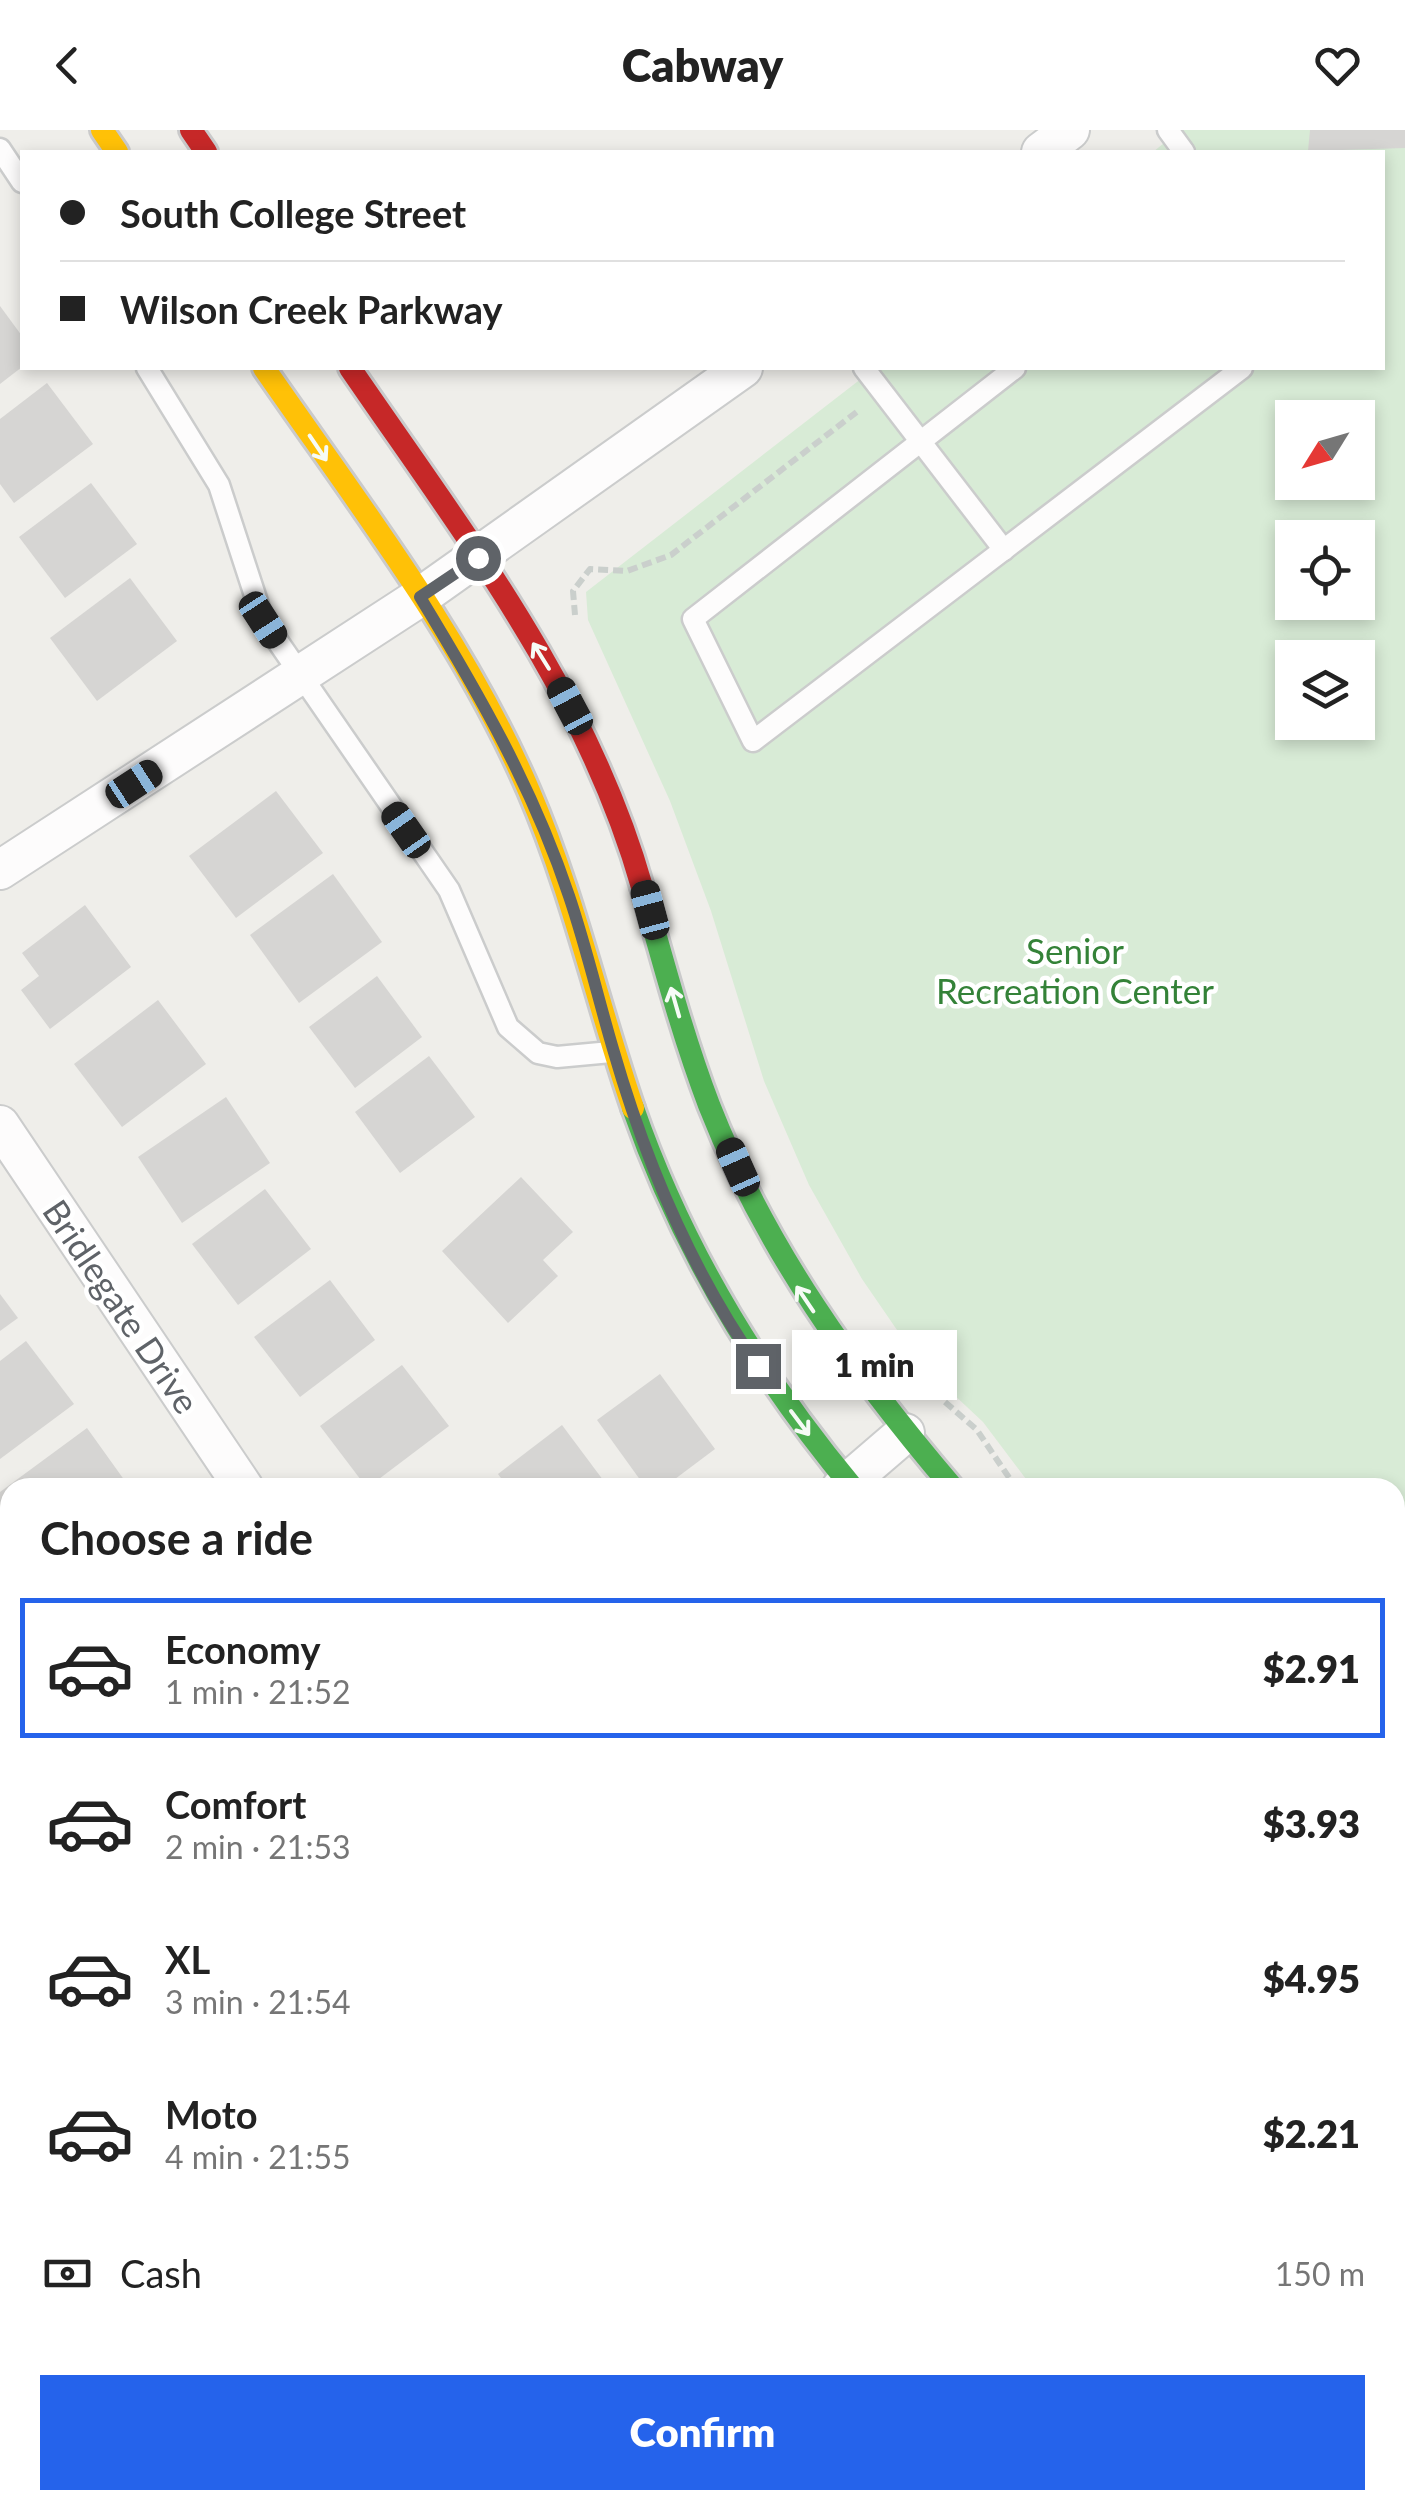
<!DOCTYPE html>
<html lang="en">
<head>
<meta charset="utf-8">
<style>
	body { margin:0; font-family:Lato,sans-serif; background:#f6f6f6; color:#222; height:100vh; display:flex; flex-direction:column; font-size:38px; white-space:nowrap }
	* { box-sizing:border-box; margin:0 }
	p { font-size:32px; color:#767676 }
	.icon { flex:none; width:55px; height:55px; fill:none; stroke:currentColor; stroke-width:2; stroke-linecap:round; stroke-linejoin:round }
	.map { position:relative; flex:1; overflow:hidden }
	.panel { position:absolute; left:0px; top:1348px; width:1405px; height:1032px; display:flex; flex-direction:column; background:#fff; border-radius:30px 30px 0 0; box-shadow:0 5px 15px #0003 }
	.panel>* { flex:none }
	.hud { position:absolute; left:20px; top:20px; width:1365px; height:220px; border-radius:0px; box-shadow:0 5px 15px #0003; display:grid; align-content:center; height:220px; padding:0 40px; background:#fff }
	.needle { width:65px; rotate:233deg }
	.fabs { position:absolute; left:1275px; top:270px; display:grid; gap:20px }
	.fabs a { display:grid; place-items:center; width:100px; height:100px; border-radius:0px; background:#fff; box-shadow:0 5px 15px #0003; font-size:50px }
	.end { position:absolute; width:45px; height:45px; margin:-22px; border:12px solid #5f6368; background:#fff; box-shadow:0 0 0 5px #fff }
	.from { border-radius:50% }
	.bubble { position:absolute; height:70px; border-radius:0px; background:#fff; box-shadow:0 5px 15px #0003; font-size:32px; font-weight:800; line-height:70px; text-align:center }
	.car { position:absolute; width:30px; height:60px; margin:-30px -15px; border-radius:12px; box-shadow:0 0 8px 2px #0007; background:linear-gradient(#222 24%,#8ab4d8 0 40%,#222 0 76%,#8ab4d8 0 86%,#222 0) }
	.hud b { display:flex; align-items:center; gap:35px; height:95px; font-size:38px }
	.hud b+b { border-top:2px solid #e0e0e0 }
	.hud i { width:25px; height:25px; background:#222 }
	ul { padding:0; list-style:none }
	li { display:flex; align-items:center; gap:30px; height:140px; margin:0 20px 15px; padding:0 20px; border:5px solid transparent; border-radius:0px }
	li div { flex:1 }
	li b { display:block; font-size:38px }
	li em { font-style:normal; font-weight:800 }
	li.selected { border-color:#2563eb }
	li>.icon { width:90px; height:90px; stroke-width:1.5 }
	h2 { padding:0 40px; font-size:45px; line-height:120px }
	.pay { display:flex; align-items:center; gap:25px; height:110px; padding:0 40px; font-size:38px }
	.pay p { margin-inline-start:auto }
	.button { display:flex; gap:20px; margin-top:auto; padding:20px 40px }
	.button a { flex:1; height:115px; border-radius:0px; background:#2563eb; color:#fff; font-size:40px; font-weight:800; line-height:115px; text-align:center }
	header { display:flex; justify-content:space-between; align-items:center; height:130px; padding:0 40px; background:#fff; font-size:45px; font-weight:800 }
	.map>svg:first-child { display:block }
	.green { fill:#d8ebd6; fill-rule:evenodd }
	.lines { fill:none; stroke-linecap:round; stroke-linejoin:round }
	.stream { stroke:#bfe0f9; stroke-width:12 }
	.building { fill:#d6d5d3 }
	.lane-casing { stroke:#cbcccc; stroke-width:25 }
	.street-casing { stroke:#cbcccc; stroke-width:42 }
	.fast-casing { stroke:#cacacb; stroke-width:28 }
	.slow-casing { stroke:#cacacb; stroke-width:28 }
	.jam-casing { stroke:#cacacb; stroke-width:28 }
	.path { stroke:#cacfcc; stroke-width:6; stroke-dasharray:10 5; stroke-linecap:butt }
	.lane { stroke:#fdfcfc; stroke-width:20 }
	.street { stroke:#fdfcfc; stroke-width:38 }
	.fast { stroke:#4caf50; stroke-width:22 }
	.slow { stroke:#ffc107; stroke-width:22 }
	.jam { stroke:#c62828; stroke-width:22 }
	.oneway { stroke:#f6fbf6 }
	.route { stroke:#5f6368; stroke-width:12 }
	.labels { text-anchor:middle; dominant-baseline:central; stroke-width:9; stroke-linejoin:round; paint-order:stroke }
	.park-label { font-size:35px; fill:#348238; stroke:#fff }
	.street-label { font-size:35px; fill:#5f6368; stroke:#fff }
</style>
</head>
<body>
<header><svg class="icon" aria-label="back" viewBox="0 0 24 24"><path d="M15 5l-7 7 7 7"/></svg>Cabway<svg class="icon" aria-label="heart" viewBox="0 0 24 24"><path d="M12 20l-8-8c-3-5 5-10 8-4 3-6 11-1 8 4z"/></svg></header>
<div class="map">
<svg width="1405" height="2379" viewBox="0 0 1405 2379">
	<rect width="100%" height="100%" fill="#efeeea"/>
	<path class="green" d="M1180,0H1405V1865L1395,1849V1358L1032,1357L983,1292L919,1232L862,1149L809,1055L764,951L711,781L670,671L588,490L586,462L875,238H1382V22H1153ZM1292,288H1358V352H1292ZM1292,408H1358V472H1292ZM1292,528H1358V592H1292Z"/>
	<g class="lines">
		<g class="stream">
			<path d="M0,2161L10,2168"/>
			<path d="M738,2379L740,2370"/>
		</g>
	</g>
	<g class="building">
		<path d="M1310,0H1405V18L1308,21Z"/>
		<path d="M0,176L22,206V237L0,254Z"/>
		<path d="M47,253L93,314L14,373L0,354V289Z"/>
		<path d="M91,353L137,414L65,468L19,407Z"/>
		<path d="M130,448L177,511L97,571L50,508Z"/>
		<path d="M276,661L323,723L236,788L189,726Z"/>
		<path d="M333,744L382,812L299,873L250,805Z"/>
		<path d="M85,775L131,837L50,899L21,860L39,846L22,823Z"/>
		<path d="M377,846L422,907L355,958L309,897Z"/>
		<path d="M158,870L206,934L122,997L74,934Z"/>
		<path d="M429,926L475,987L400,1043L355,982Z"/>
		<path d="M226,967L270,1033L182,1093L138,1027Z"/>
		<path d="M521,1047L573,1102L543,1130L558,1146L508,1193L442,1121Z"/>
		<path d="M265,1059L311,1119L238,1175L192,1114Z"/>
		<path d="M330,1150L375,1210L300,1267L254,1207Z"/>
		<path d="M0,1164L18,1188L0,1201Z"/>
		<path d="M26,1211L74,1274L0,1329V1231Z"/>
		<path d="M402,1235L449,1296L367,1358L320,1296Z"/>
		<path d="M660,1244L715,1319L663,1358H646L597,1290Z"/>
		<path d="M562,1295L609,1358H508L498,1344Z"/>
		<path d="M87,1298L130,1358H10V1388L0,1374V1362Z"/>
		<path d="M0,2349L10,2350V2370H44L43,2379H0Z"/>
		<path d="M75,2370H138L157,2373L156,2379H74Z"/>
		<path d="M415,2370H504L503,2379H414Z"/>
		<path d="M530,2370H609L608,2379H529Z"/>
		<path d="M997,2370H1162L1170,2379H1005Z"/>
	</g>
	<g class="lines">
		<defs>
			<g id="lane">
				<path d="M1168,0L1184,22"/>
				<path d="M0,19L22,52"/>
				<path d="M147,238L219,355L263,490L449,760L508,897L538,923L557,927L611,922"/>
				<path d="M864,238L1004,420"/>
				<path d="M1015,238L693,489L753,611L1242,238"/>
				<path d="M1395,2207L1405,2201"/>
				<path d="M875,2370L882,2379"/>
				<path d="M1310,2379L1319,2370"/>
			</g>
			<g id="street">
				<path d="M1041,22L1070,0"/>
				<path d="M0,740L420,467L743,238"/>
				<path d="M0,995L244,1358"/>
				<path d="M841,1358L905,1303"/>
			</g>
			<g id="fast">
				<path d="M642,757C663,831 682,904 709,975C765,1118 854,1242 953,1358"/>
				<path d="M633,978C682,1119 758,1244 853,1358"/>
				<path d="M1395,2090L1405,2106"/>
			</g>
			<g id="slow">
				<path d="M102,0L117,22"/>
				<path d="M264,238C358,374 463,508 529,661C573,763 597,873 633,978"/>
			</g>
			<g id="jam">
				<path d="M191,0L206,22"/>
				<path d="M350,238C463,403 587,562 642,757"/>
				<path d="M1395,1935L1405,1951"/>
			</g>
		</defs>
		<use href="#lane" class="lane-casing"/>
		<use href="#street" class="street-casing"/>
		<use href="#fast" class="fast-casing"/>
		<use href="#slow" class="slow-casing"/>
		<use href="#jam" class="jam-casing"/>
		<g class="path">
			<path d="M575,485L573,461L590,439L627,441L671,425L858,281"/>
			<path d="M945,1272L977,1300L1016,1358"/>
			<path d="M1395,1865L1405,1881"/>
			<path d="M0,2110L10,2117"/>
			<path d="M801,2370L802,2379"/>
		</g>
		<use href="#lane" class="lane"/>
		<use href="#street" class="street"/>
		<use href="#fast" class="fast"/>
		<use href="#slow" class="slow"/>
		<use href="#jam" class="jam"/>
	</g>
	<defs><path id="oneway-shaft" d="M-6 0H5M1.5-3L5.5 0L1.5 3" fill="none" stroke-width="1.6" stroke-linecap="round" stroke-linejoin="round" transform="scale(2.5)"/></defs>
	<g class="oneway">
		<use href="#oneway-shaft" transform="translate(318 318) rotate(56)"/>
		<use href="#oneway-shaft" transform="translate(541 526) rotate(-122)"/>
		<use href="#oneway-shaft" transform="translate(675 872) rotate(-106)"/>
		<use href="#oneway-shaft" transform="translate(805 1169) rotate(-124)"/>
		<use href="#oneway-shaft" transform="translate(800 1293) rotate(53)"/>
	</g>
	<g class="lines">
		<path class="route" d="M478,428L420,467C479,564 533,658 569,766C586,816 598,868 613,919C645,1030 692,1142 758,1236"/>
	</g>
	<g class="labels">
		<g class="park-label">
			<text x="1075" y="820">Senior<tspan x="1075" dy="40">Recreation Center</tspan></text>
		</g>
		<g class="street-label">
			<text transform="translate(122 1176) rotate(56)">Bridlegate Drive</text>
		</g>
	</g>
</svg>
<div class="fabs">
<a><svg class="needle" viewBox="-14 -14 28 28"><path d="M0-13l5 13h-10z" fill="#e53935"/><path d="M0 13l5-13h-10z" fill="#767676"/></svg></a>
<a><svg class="icon" aria-label="locate" viewBox="0 0 24 24"><circle cx="12" cy="12" r="6"/><path d="M12 2v4M12 18v4M2 12h4M18 12h4"/></svg></a>
<a><svg class="icon" aria-label="layers" viewBox="0 0 24 24"><path d="M12 4l9 5-9 5-9-5zM3 14l9 5 9-5"/></svg></a>
</div>
<i class="end from" style="left:478px;top:428px"></i>
<i class="end" style="left:758px;top:1236px"></i>
<div class="bubble" style="left:792px;top:1200px;width:165px">1 min</div>
<i class="car" style="left:263px;top:490px;rotate:147deg"></i>
<i class="car" style="left:570px;top:576px;rotate:332deg"></i>
<i class="car" style="left:134px;top:654px;rotate:57deg"></i>
<i class="car" style="left:406px;top:700px;rotate:325deg"></i>
<i class="car" style="left:650px;top:780px;rotate:345deg"></i>
<i class="car" style="left:738px;top:1037px;rotate:336deg"></i>
<div class="hud">
<b><i class="from"></i>South College Street</b>
<b><i></i>Wilson Creek Parkway</b>
</div>
<section class="panel">
<h2>Choose a ride</h2>
<ul>
<li class="selected"><svg class="icon" aria-label="car" viewBox="0 0 24 24"><path d="M5 17H2v-5l4-1 3-4h7l3 4 3 1v5h-3M9 17h6M6 11h13"/><circle cx="7" cy="17" r="2"/><circle cx="17" cy="17" r="2"/></svg><div><b>Economy</b><p>1 min · 21:52</p></div><em>$2.91</em></li>
<li><svg class="icon" aria-label="car" viewBox="0 0 24 24"><path d="M5 17H2v-5l4-1 3-4h7l3 4 3 1v5h-3M9 17h6M6 11h13"/><circle cx="7" cy="17" r="2"/><circle cx="17" cy="17" r="2"/></svg><div><b>Comfort</b><p>2 min · 21:53</p></div><em>$3.93</em></li>
<li><svg class="icon" aria-label="car" viewBox="0 0 24 24"><path d="M5 17H2v-5l4-1 3-4h7l3 4 3 1v5h-3M9 17h6M6 11h13"/><circle cx="7" cy="17" r="2"/><circle cx="17" cy="17" r="2"/></svg><div><b>XL</b><p>3 min · 21:54</p></div><em>$4.95</em></li>
<li><svg class="icon" aria-label="car" viewBox="0 0 24 24"><path d="M5 17H2v-5l4-1 3-4h7l3 4 3 1v5h-3M9 17h6M6 11h13"/><circle cx="7" cy="17" r="2"/><circle cx="17" cy="17" r="2"/></svg><div><b>Moto</b><p>4 min · 21:55</p></div><em>$2.21</em></li>
</ul>
<div class="pay"><svg class="icon" aria-label="cash" viewBox="0 0 24 24"><path d="M3 7h18v10H3z"/><circle cx="12" cy="12" r="2"/></svg>Cash<p>150 m</p></div>
<div class="button"><a>Confirm</a></div>
</section>
</div>
</body>
</html>
